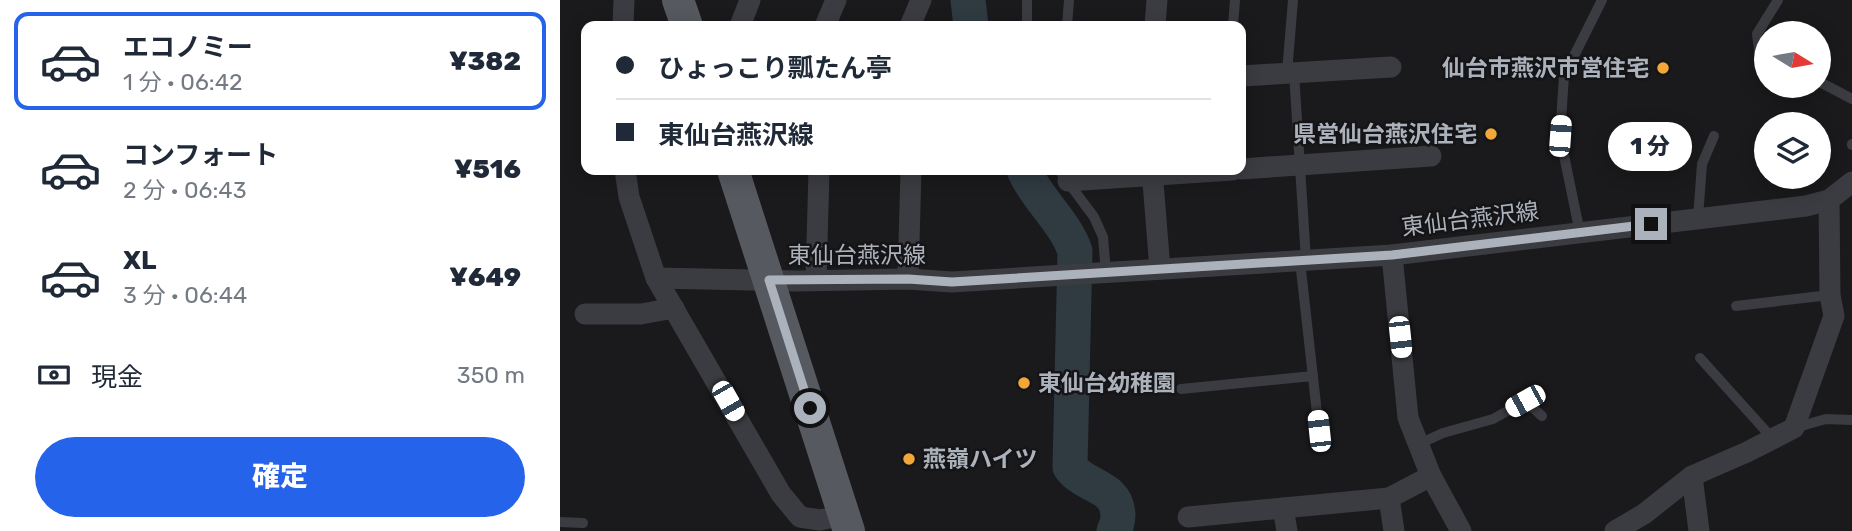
<!DOCTYPE html>
<html lang="ja">
<head>
<meta charset="utf-8">
<style>
	body { margin:0; font-family:Rubik,"Noto Sans JP",sans-serif; background:#f2f2f3; color:#1f2937; height:100vh; display:flex; flex-direction:column; font-size:26px; white-space:nowrap }
	* { box-sizing:border-box; margin:0 }
	p { font-size:23px; color:#747a83 }
	.icon { flex:none; width:38px; height:38px; fill:none; stroke:currentColor; stroke-width:2; stroke-linecap:round; stroke-linejoin:round }
	.map { position:relative; flex:1; overflow:hidden }
	.side { display:flex; flex-direction:column; background:#fff; width:560px }
	.side>* { flex:none }
	.hud { position:absolute; left:21px; top:21px; width:665px; height:154px; border-radius:14px; box-shadow:0 4px 18px #0003; display:grid; align-content:center; height:154px; padding:0 35px; background:#fff }
	.needle { width:46px; rotate:101deg }
	.fabs { position:absolute; left:1194px; top:21px; display:grid; gap:14px }
	.fabs a { display:grid; place-items:center; width:77px; height:77px; border-radius:50%; background:#fff; box-shadow:0 4px 18px #0003; font-size:35px }
	.end { position:absolute; width:32px; height:32px; margin:-16px; border:9px solid #acb2bc; background:#111; box-shadow:0 0 0 4px #111 }
	.from { border-radius:50% }
	.bubble { position:absolute; height:49px; border-radius:24px; background:#fff; box-shadow:0 4px 18px #0003; font-size:23px; font-weight:800; line-height:49px; text-align:center }
	.car { position:absolute; width:21px; height:42px; margin:-21px -10px; border-radius:9px; box-shadow:0 0 5px 2px #0007; background:linear-gradient(#fff 24%,#345 0 40%,#fff 0 76%,#345 0 86%,#fff 0) }
	.hud b { display:flex; align-items:center; gap:24px; height:66px; font-size:26px }
	.hud b+b { border-top:2px solid #e0e1e3 }
	.hud i { width:18px; height:18px; background:#1f2937 }
	ul { padding:12px 0 0; list-style:none }
	li { display:flex; align-items:center; gap:21px; height:98px; margin:0 14px 10px; padding:0 21px; border:4px solid transparent; border-radius:14px }
	li div { flex:1 }
	li b { display:block; font-size:26px }
	li em { font-style:normal; font-weight:800 }
	li.current { border-color:#2563eb }
	li>.icon { width:63px; height:63px; stroke-width:1.5 }
	.pay { display:flex; align-items:center; gap:18px; height:77px; padding:0 35px; font-size:26px }
	.pay p { margin-inline-start:auto }
	.primary-button { display:flex; gap:14px; margin-top:auto; padding:14px 35px }
	.primary-button a { flex:1; height:80px; border-radius:42px; background:#2563eb; color:#fff; font-size:28px; font-weight:800; line-height:80px; text-align:center }
	main { display:flex; flex:1; min-height:0 }
	.map>svg:first-child { display:block }
	.green { fill:#212a22 }
	.lines { fill:none; stroke-linecap:round; stroke-linejoin:round }
	.river { stroke:#2f3a41; stroke-width:35 }
	.service { stroke:#3b3c41; stroke-width:10 }
	.minor { stroke:#3b3c41; stroke-width:21 }
	.primary { stroke:#575960; stroke-width:32 }
	.route { stroke:#acb2bc; stroke-width:9 }
	.poi-dot { fill:#f4a739; stroke:#151517; stroke-width:2.5 }
	.labels { text-anchor:middle; dominant-baseline:central; stroke-width:5; stroke-linejoin:round; paint-order:stroke }
	.poi-label { font-size:23px; font-weight:bold; fill:#acb2bc; stroke:#151517; text-anchor:end }
	.street-label { font-size:23px; fill:#acb2bc; stroke:#151517 }
</style>
</head>
<body>
<main>
<section class="side">
<ul>
<li class="current"><svg class="icon" aria-label="car" viewBox="0 0 24 24"><path d="M5 17H2v-5l4-1 3-4h7l3 4 3 1v5h-3M9 17h6M6 11h13"/><circle cx="7" cy="17" r="2"/><circle cx="17" cy="17" r="2"/></svg><div><b>エコノミー</b><p>1 分 · 06:42</p></div><em>¥382</em></li>
<li><svg class="icon" aria-label="car" viewBox="0 0 24 24"><path d="M5 17H2v-5l4-1 3-4h7l3 4 3 1v5h-3M9 17h6M6 11h13"/><circle cx="7" cy="17" r="2"/><circle cx="17" cy="17" r="2"/></svg><div><b>コンフォート</b><p>2 分 · 06:43</p></div><em>¥516</em></li>
<li><svg class="icon" aria-label="car" viewBox="0 0 24 24"><path d="M5 17H2v-5l4-1 3-4h7l3 4 3 1v5h-3M9 17h6M6 11h13"/><circle cx="7" cy="17" r="2"/><circle cx="17" cy="17" r="2"/></svg><div><b>XL</b><p>3 分 · 06:44</p></div><em>¥649</em></li>
</ul>
<div class="pay"><svg class="icon" aria-label="cash" viewBox="0 0 24 24"><path d="M3 7h18v10H3z"/><circle cx="12" cy="12" r="2"/></svg>現金<p>350 m</p></div>
<div class="primary-button"><a>確定</a></div>
</section>
<div class="map">
<svg width="1292" height="531" viewBox="0 0 1292 531">
	<rect width="100%" height="100%" fill="#1a1a1c"/>
	<path class="green" d="M367,170H437L367,175Z"/>
	<g class="lines">
		<g class="river">
			<path d="M408,0L411,26"/>
			<path d="M464,170C477,200 504,220 515,251L510,467C525,488 557,485 558,515C558,522 557,525 554,531"/>
		</g>
		<g class="service">
			<path d="M467,26V0"/>
			<path d="M507,26L509,0"/>
			<path d="M673,26L675,0"/>
			<path d="M1206,54L1199,50L1197,34L1218,0"/>
			<path d="M727,73L733,0"/>
			<path d="M734,73L746,260"/>
			<path d="M1258,81L1292,99"/>
			<path d="M1292,144V145"/>
			<path d="M499,170L534,217L543,237L546,273"/>
			<path d="M1138,218L1142,164L1154,136"/>
			<path d="M1020,233L1000,136L1004,76L1042,0"/>
			<path d="M740,261L759,431"/>
			<path d="M1176,306L1270,295"/>
			<path d="M1140,358L1213,439"/>
			<path d="M621,389L753,376"/>
			<path d="M1234,428L1266,419L1292,420"/>
			<path d="M859,444L883,433L933,419L965,401L982,416"/>
			<path d="M0,522L23,523"/>
		</g>
		<g class="minor">
			<path d="M63,26L64,0"/>
			<path d="M180,26L190,0"/>
			<path d="M265,26L276,0"/>
			<path d="M350,26L361,0"/>
			<path d="M595,26L597,0"/>
			<path d="M681,76L831,67"/>
			<path d="M681,169L871,156"/>
			<path d="M65,170L69,197L96,278L221,494L240,517L260,520L284,515"/>
			<path d="M592,170L600,269"/>
			<path d="M508,181L672,170"/>
			<path d="M832,255L848,418L871,476L901,531"/>
			<path d="M96,278L238,281L348,279L392,282L832,255L1246,206L1269,200L1292,182"/>
			<path d="M348,279L351,170"/>
			<path d="M256,280L259,170"/>
			<path d="M25,314H81L114,308"/>
			<path d="M829,498L834,531"/>
			<path d="M723,508L727,531"/>
			<path d="M628,517L829,498L871,476"/>
			<path d="M1055,531L1084,514L1132,476"/>
			<path d="M1139,531L1132,476L1187,452L1234,428L1274,316L1270,295L1269,200"/>
		</g>
		<g class="primary">
			<path d="M118,0L127,26"/>
			<path d="M173,170L289,531"/>
		</g>
	</g>
	<g class="lines">
		<path class="route" d="M250,408L209,280L348,279L392,282L832,255L1091,224"/>
	</g>
	<g class="poi-dot">
		<circle cx="1103" cy="68" r="7"/>
		<circle cx="931" cy="134" r="7"/>
		<circle cx="464" cy="383" r="7"/>
		<circle cx="349" cy="459" r="7"/>
	</g>
	<g class="labels">
		<g class="poi-label">
			<text x="1089" y="68">仙台市燕沢市営住宅</text>
			<text x="917" y="134">県営仙台燕沢住宅</text>
			<text x="478" y="383" text-anchor="start">東仙台幼稚園</text>
			<text x="363" y="459" text-anchor="start">燕嶺ハイツ</text>
		</g>
		<g class="street-label">
			<text transform="translate(910 219) rotate(-7)">東仙台燕沢線</text>
			<text x="297" y="255">東仙台燕沢線</text>
		</g>
	</g>
</svg>
<div class="fabs">
<a><svg class="needle" viewBox="-14 -14 28 28"><path d="M0-13l5 13h-10z" fill="#e53935"/><path d="M0 13l5-13h-10z" fill="#747a83"/></svg></a>
<a><svg class="icon" aria-label="layers" viewBox="0 0 24 24"><path d="M12 4l9 5-9 5-9-5zM3 14l9 5 9-5"/></svg></a>
</div>
<i class="end from" style="left:250px;top:408px"></i>
<i class="end" style="left:1091px;top:224px"></i>
<div class="bubble" style="left:1048px;top:122px;width:84px">1 分</div>
<i class="car" style="left:1000px;top:136px;rotate:4deg"></i>
<i class="car" style="left:840px;top:337px;rotate:174deg"></i>
<i class="car" style="left:168px;top:401px;rotate:150deg"></i>
<i class="car" style="left:965px;top:401px;rotate:241deg"></i>
<i class="car" style="left:759px;top:431px;rotate:354deg"></i>
<div class="hud">
<b><i class="from"></i>ひょっこり瓢たん亭</b>
<b><i></i>東仙台燕沢線</b>
</div>
</div>
</main>
</body>
</html>
